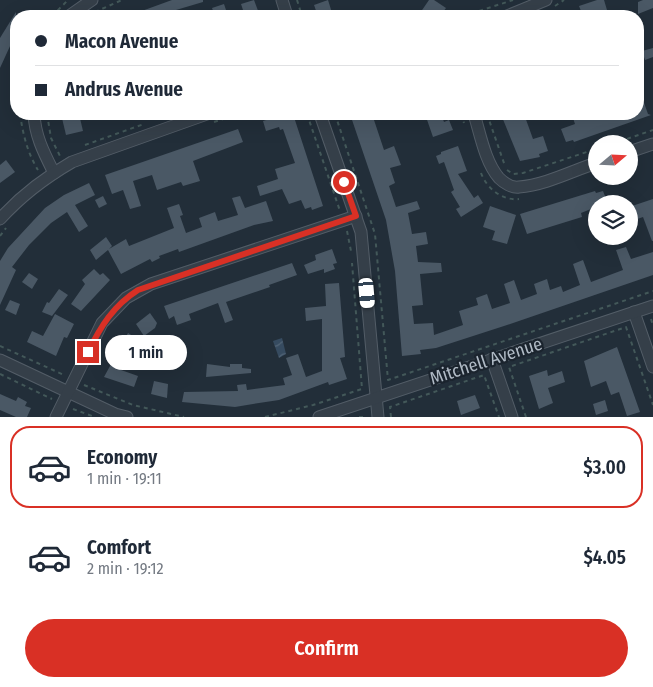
<!DOCTYPE html>
<html lang="en">
<head>
<meta charset="utf-8">
<style>
	body { margin:0; font-family:"Fira Sans Condensed",sans-serif; background:#f6f6f7; color:#1f2937; height:100vh; display:flex; flex-direction:column; font-size:19px; white-space:nowrap }
	* { box-sizing:border-box; margin:0 }
	p { font-size:16px; color:#747a83 }
	.icon { flex:none; width:28px; height:28px; fill:none; stroke:currentColor; stroke-width:2; stroke-linecap:round; stroke-linejoin:round }
	.map { position:relative; height:417px; overflow:hidden }
	.details { display:flex; flex-direction:column; background:#fff; flex:1 }
	.details>* { flex:none }
	.banner { position:absolute; left:10px; top:10px; width:634px; height:110px; border-radius:20px; box-shadow:0 5px 20px #0002; display:grid; align-content:center; height:110px; padding:0 25px; background:#fff }
	.needle { width:32px; rotate:71deg }
	.tools { position:absolute; left:588px; top:135px; display:grid; gap:10px }
	.tools a { display:grid; place-items:center; width:50px; height:50px; border-radius:50%; background:#fff; box-shadow:0 5px 20px #0002; font-size:25px }
	.end { position:absolute; width:22px; height:22px; margin:-11px; border:6px solid #d93025; background:#fff; box-shadow:0 0 0 2px #fff }
	.from { border-radius:50% }
	.bubble { position:absolute; height:35px; border-radius:18px; background:#fff; box-shadow:0 5px 20px #0002; font-size:16px; font-weight:600; line-height:35px; text-align:center }
	.car { position:absolute; width:15px; height:30px; margin:-15px -8px; border-radius:6px; box-shadow:0 0 4px 1px #0007; background:linear-gradient(#fff 24%,#345 0 40%,#fff 0 76%,#345 0 86%,#fff 0) }
	.banner b { display:flex; align-items:center; gap:18px; height:48px; font-size:19px }
	.banner b+b { border-top:1px solid #e0e1e3 }
	.banner i { width:12px; height:12px; background:#1f2937 }
	ul { padding:9px 0 0; list-style:none }
	li { display:flex; align-items:center; gap:15px; height:82px; margin:0 10px 8px; padding:0 15px; border:2px solid transparent; border-radius:20px }
	li div { flex:1 }
	li b { display:block; font-size:19px }
	li em { font-style:normal; font-weight:600 }
	li.active { border-color:#d93025 }
	li>.icon { width:45px; height:45px; stroke-width:1.5 }
	.button { display:flex; gap:10px; margin-top:auto; padding:10px 25px }
	.button a { flex:1; height:58px; border-radius:30px; background:#d93025; color:#fff; font-size:20px; font-weight:600; line-height:58px; text-align:center }
	.map>svg:first-child { display:block }
	.water { fill:url(#water-waves) }
	.building { fill:#4a5865 }
	.lines { fill:none; stroke-linecap:round; stroke-linejoin:round }
	.minor-casing { stroke:#535d67; stroke-width:13 }
	.path { stroke:#435859; stroke-width:2; stroke-dasharray:4 4; stroke-linecap:butt }
	.minor { stroke:#353f49; stroke-width:11 }
	.route { stroke:#d93025; stroke-width:6 }
	.labels { text-anchor:middle; dominant-baseline:central; stroke-width:4.5; stroke-linejoin:round; paint-order:stroke }
	.street-label { font-size:18px; fill:#b0bac5; stroke:#1b242e }
</style>
</head>
<body>
<div class="map">
<svg width="653" height="417" viewBox="0 0 653 417">
	<defs>
		<pattern id="water-waves" width="16" height="10" patternUnits="userSpaceOnUse" patternTransform="scale(1.25)"><rect width="16" height="10" fill="#364b60"/><path d="M0 5q4-4 8 0t8 0" fill="none" stroke="#516375"/></pattern>
	</defs>
	<rect width="100%" height="100%" fill="#222e39"/>
	<path class="water" d="M282,338L286,354L279,358L273,341Z"/>
	<g class="building">
		<path d="M172,0H203V2L176,10L177,13L168,16H128Z"/>
		<path d="M254,0L260,16H245L241,4Z"/>
		<path d="M328,0L333,16H318L314,5Z"/>
		<path d="M429,0H434L446,8L440,16H418Z"/>
		<path d="M597,0H604L607,10L583,16L579,6Z"/>
		<path d="M643,0H653V8L638,14V2Z"/>
		<path d="M224,4L228,16H215L212,8Z"/>
		<path d="M16,12V33L0,68V38Z"/>
		<path d="M653,48V57L645,60L642,51Z"/>
		<path d="M638,86L648,114L651,115L574,142L573,140L566,142L561,129L575,124L573,118L581,115L583,120L599,114H638Z"/>
		<path d="M61,114H79L83,131L66,135Z"/>
		<path d="M286,114H293L323,206L312,210L311,207L305,209L301,200L289,204L282,189L260,196L257,186L278,179L275,169L295,163L283,129L280,130L279,127L266,131L263,121Z"/>
		<path d="M350,114H365L367,119L373,117L384,150L394,146L401,165L390,168L395,183L389,186L396,207L417,201L420,209L408,213L412,234L426,232L428,244L416,246L418,262L441,263L442,272L420,274L423,305L412,306L414,324L433,323L434,335L463,325L459,311L478,305L476,298L487,294L492,309L510,303L504,284L514,280L521,300L537,294L534,284L547,279L550,290L561,286L563,292L580,285L573,264L583,260L591,282L623,270L616,250L626,247L631,259L653,252V275L504,326L436,348L420,350L421,354L402,356L395,271L386,220Z"/>
		<path d="M425,114H441L444,122L449,120L453,130L433,137Z"/>
		<path d="M511,114H524L533,139L543,136L548,151L539,154L540,157L520,161L502,117Z"/>
		<path d="M238,129L243,142L193,161L200,181L183,186L181,182L157,190L152,175L133,181L141,206L130,209L123,190L112,194L105,175Z"/>
		<path d="M458,146L467,171L458,174L474,198L478,195L483,203L461,217L456,209L460,207L451,192L454,190L444,162L439,164L436,156L441,154V152Z"/>
		<path d="M6,160L15,172L0,183V165Z"/>
		<path d="M89,183L95,195L75,205L88,226L79,232L67,212L51,223L29,245L12,267L16,270L0,305V261L8,248L45,208L64,195Z"/>
		<path d="M595,191L596,193L603,191L608,204H596V207L581,213L582,217L527,234L520,214Z"/>
		<path d="M103,196L107,204L99,208L95,200Z"/>
		<path d="M240,196L245,208L266,201L273,221L254,225L179,252L178,249L159,256L160,258L152,262L150,259L121,274L108,250L96,260L90,250L106,237L112,246L109,249L126,239L129,246L174,228L167,208L179,204L183,215L180,216L186,233L202,227L199,218L215,212L218,221L238,215L232,198Z"/>
		<path d="M653,199V241H652L643,217L629,222V207Z"/>
		<path d="M490,206L516,215L507,244L492,240L495,231L483,227Z"/>
		<path d="M332,249L337,263L333,264L335,269L324,273V269L308,274L304,265L316,260L315,255Z"/>
		<path d="M292,263L297,275L269,285L270,287L226,302L233,320L225,323L218,303L189,314L191,320L177,325L174,316L169,319L164,306Z"/>
		<path d="M94,269L100,275L103,273L110,280L81,311L71,304L85,284L82,280Z"/>
		<path d="M29,273L38,279L32,289L22,282Z"/>
		<path d="M339,283L345,357L340,358L347,379L329,385L328,382L279,400L253,404L235,407L182,402L184,392L238,391L237,385L246,384L247,390L285,385L283,378L292,375L286,358L298,354L306,377L322,371V319L306,321L305,308L326,306L325,284Z"/>
		<path d="M59,289L68,295L52,316L42,312L47,302L49,303Z"/>
		<path d="M10,300L20,304L16,315L5,310Z"/>
		<path d="M150,313L157,323L155,328L144,336L136,324Z"/>
		<path d="M55,314L74,324L67,338L64,337L56,356L27,342L32,331L43,336Z"/>
		<path d="M128,333L139,340L121,370L138,376L134,387L104,377Z"/>
		<path d="M617,347L640,412L627,416L619,392L611,395L606,381L591,387L584,361Z"/>
		<path d="M207,364L230,367V364H242V368L251,369V373L206,377Z"/>
		<path d="M547,370L548,376L562,371L565,382L548,388L553,403L539,409L529,376Z"/>
		<path d="M154,381L168,384L167,398L151,394Z"/>
		<path d="M0,394L16,401L18,397L27,402L25,406L31,408L27,417H16L0,410Z"/>
		<path d="M475,395L480,408L461,415L457,401Z"/>
		<path d="M605,400L608,411L596,415L593,404Z"/>
	</g>
	<g class="lines">
		<defs>
			<g id="minor">
				<path d="M282,0L287,16"/>
				<path d="M69,16L92,0"/>
				<path d="M507,16L546,0"/>
				<path d="M34,114C35,136 44,153 54,173"/>
				<path d="M320,114L361,232L378,417"/>
				<path d="M474,114C480,133 485,162 499,178C504,183 512,188 519,187C545,185 572,171 596,163"/>
				<path d="M629,152L653,144"/>
				<path d="M0,219C20,197 46,177 72,162L207,114"/>
				<path d="M634,312L653,367"/>
				<path d="M492,359L512,417"/>
				<path d="M0,360L115,414L127,417"/>
				<path d="M56,417L102,323L126,298L151,284L356,216"/>
				<path d="M319,417L653,306"/>
			</g>
		</defs>
		<use href="#minor" class="minor-casing"/>
		<g class="path">
			<path d="M297,0L302,16"/>
			<path d="M555,6L564,0"/>
			<path d="M95,12L122,0"/>
			<path d="M52,16L68,0"/>
			<path d="M464,16L513,0"/>
			<path d="M20,114C23,134 27,152 38,170"/>
			<path d="M47,114L51,138L60,156"/>
			<path d="M307,114L340,211"/>
			<path d="M335,114L375,234L388,380L653,291"/>
			<path d="M461,114L464,123"/>
			<path d="M487,114L505,166"/>
			<path d="M214,122L239,114"/>
			<path d="M612,144L653,130"/>
			<path d="M85,145L144,124"/>
			<path d="M507,170L513,174L523,173L596,149"/>
			<path d="M481,173C487,189 503,201 519,199"/>
			<path d="M347,231L351,251"/>
			<path d="M0,236L6,228"/>
			<path d="M651,319L653,326"/>
			<path d="M0,346L64,375"/>
			<path d="M0,374L52,399"/>
			<path d="M84,385L133,405L184,417"/>
			<path d="M73,409L92,416"/>
			<path d="M265,417L313,405L362,389L352,263"/>
			<path d="M359,417H365"/>
			<path d="M391,417L390,407L484,375L499,417"/>
			<path d="M526,417L509,367L626,327L653,405"/>
		</g>
		<use href="#minor" class="minor"/>
	</g>
	<g class="lines">
		<path class="route" d="M88,352C101,326 113,306 138,290L356,216L344,182"/>
	</g>
	<g class="labels">
		<g class="street-label">
			<text transform="translate(486 361) rotate(-18)">Mitchell Avenue</text>
		</g>
	</g>
</svg>
<div class="tools">
<a><svg class="needle" viewBox="-14 -14 28 28"><path d="M0-13l5 13h-10z" fill="#e53935"/><path d="M0 13l5-13h-10z" fill="#747a83"/></svg></a>
<a><svg class="icon" aria-label="layers" viewBox="0 0 24 24"><path d="M12 4l9 5-9 5-9-5zM3 14l9 5 9-5"/></svg></a>
</div>
<i class="end from" style="left:344px;top:182px"></i>
<i class="end" style="left:88px;top:352px"></i>
<div class="bubble" style="left:105px;top:335px;width:82px">1 min</div>
<i class="car" style="left:367px;top:293px;rotate:175deg"></i>
<div class="banner">
<b><i class="from"></i>Macon Avenue</b>
<b><i></i>Andrus Avenue</b>
</div>
</div>
<section class="details">
<ul>
<li class="active"><svg class="icon" aria-label="car" viewBox="0 0 24 24"><path d="M5 17H2v-5l4-1 3-4h7l3 4 3 1v5h-3M9 17h6M6 11h13"/><circle cx="7" cy="17" r="2"/><circle cx="17" cy="17" r="2"/></svg><div><b>Economy</b><p>1 min · 19:11</p></div><em>$3.00</em></li>
<li><svg class="icon" aria-label="car" viewBox="0 0 24 24"><path d="M5 17H2v-5l4-1 3-4h7l3 4 3 1v5h-3M9 17h6M6 11h13"/><circle cx="7" cy="17" r="2"/><circle cx="17" cy="17" r="2"/></svg><div><b>Comfort</b><p>2 min · 19:12</p></div><em>$4.05</em></li>
</ul>
<div class="button"><a>Confirm</a></div>
</section>
</body>
</html>
